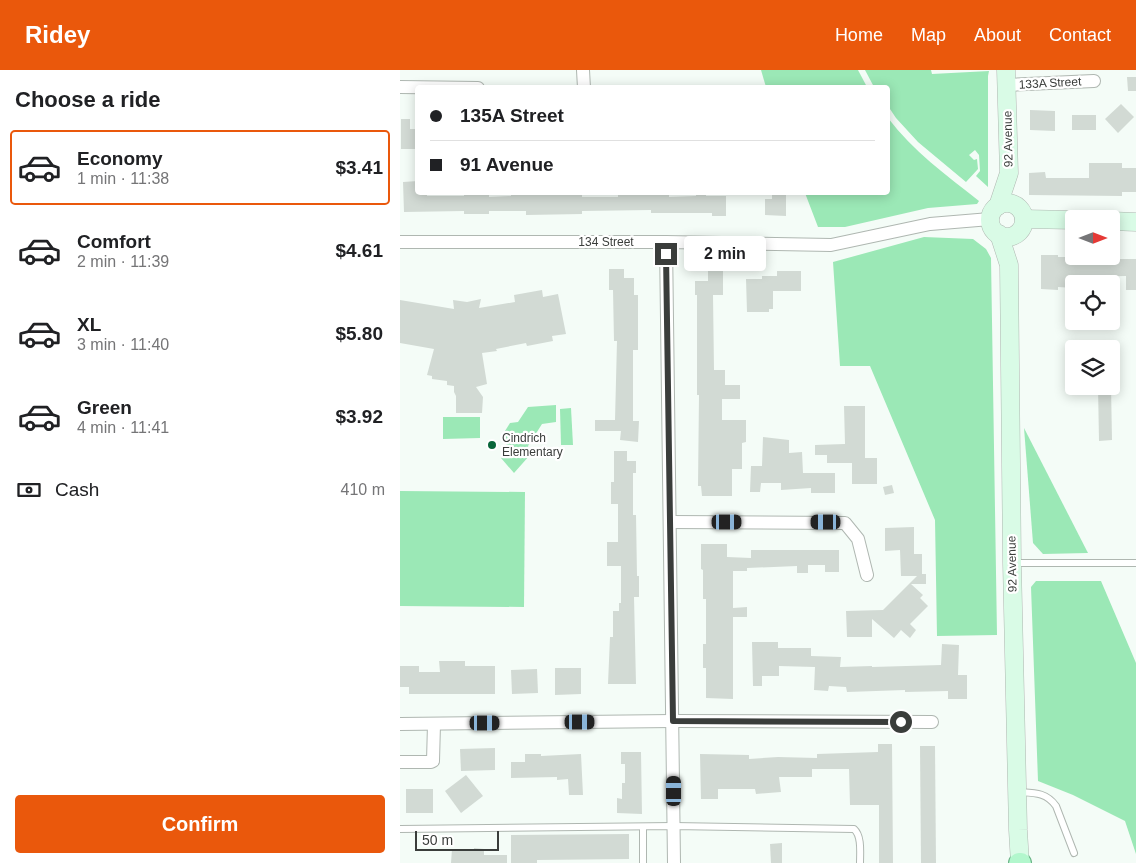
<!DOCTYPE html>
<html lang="en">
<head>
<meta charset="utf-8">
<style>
	body { margin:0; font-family:Helvetica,sans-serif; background:#f6f6f6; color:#202124; height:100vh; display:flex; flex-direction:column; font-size:19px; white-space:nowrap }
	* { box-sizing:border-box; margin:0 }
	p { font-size:16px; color:#757577 }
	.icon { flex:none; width:28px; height:28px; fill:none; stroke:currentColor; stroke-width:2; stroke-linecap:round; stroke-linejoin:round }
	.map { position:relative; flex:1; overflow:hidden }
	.drawer { display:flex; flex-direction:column; background:#fff; width:400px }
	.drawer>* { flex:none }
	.top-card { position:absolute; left:15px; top:15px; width:475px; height:110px; border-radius:5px; box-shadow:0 2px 12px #0003; display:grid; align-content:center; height:110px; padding:0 15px; background:#fff }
	.needle { width:32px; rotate:90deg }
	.buttons { position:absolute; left:665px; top:140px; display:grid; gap:10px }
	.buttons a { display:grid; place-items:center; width:55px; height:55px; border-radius:5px; background:#fff; box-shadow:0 2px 12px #0003; font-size:25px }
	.scale { position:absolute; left:15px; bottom:12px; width:84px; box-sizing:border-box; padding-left:5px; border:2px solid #3a3d3b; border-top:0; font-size:14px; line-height:18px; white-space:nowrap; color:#3a3d3b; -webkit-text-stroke:4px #fff; paint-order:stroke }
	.end { position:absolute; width:22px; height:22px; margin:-11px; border:6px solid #3a3d3b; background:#fff; box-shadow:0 0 0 2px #fff }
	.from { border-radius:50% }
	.bubble { position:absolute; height:35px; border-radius:5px; background:#fff; box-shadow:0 2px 12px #0003; font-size:16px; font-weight:700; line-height:35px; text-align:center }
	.car { position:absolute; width:15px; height:30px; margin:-15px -8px; border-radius:6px; box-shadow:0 0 4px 1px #0007; background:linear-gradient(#222 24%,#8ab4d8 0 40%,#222 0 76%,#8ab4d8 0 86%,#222 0) }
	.top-card b { display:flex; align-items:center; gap:18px; height:48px; font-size:19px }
	.top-card b+b { border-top:1px solid #e0e0e0 }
	.top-card i { width:12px; height:12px; background:#202124 }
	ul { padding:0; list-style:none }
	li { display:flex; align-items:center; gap:15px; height:75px; margin:0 10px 8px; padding:0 5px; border:2px solid transparent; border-radius:5px }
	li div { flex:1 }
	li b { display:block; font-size:19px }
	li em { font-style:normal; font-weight:700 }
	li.selected { border-color:#ea580c }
	li>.icon { width:45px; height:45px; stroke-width:1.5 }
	h2 { padding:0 15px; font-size:22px; line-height:60px }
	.pay { display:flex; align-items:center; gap:12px; height:55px; padding:0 15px; font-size:19px }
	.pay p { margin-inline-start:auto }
	.cta { display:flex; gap:10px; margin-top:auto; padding:10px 15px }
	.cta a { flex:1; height:58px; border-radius:5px; background:#ea580c; color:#fff; font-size:20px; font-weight:700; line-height:58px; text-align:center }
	header { display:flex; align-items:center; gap:30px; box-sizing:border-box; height:70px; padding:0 25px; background:#ea580c; color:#fff }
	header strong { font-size:24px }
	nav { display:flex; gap:28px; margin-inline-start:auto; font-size:18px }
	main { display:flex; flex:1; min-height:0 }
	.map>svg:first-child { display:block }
	.green { fill:#9be8b6 }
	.building { fill:#d2dad4 }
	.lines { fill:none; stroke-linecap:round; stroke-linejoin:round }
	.lane-casing { stroke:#afb7b1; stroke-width:8 }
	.street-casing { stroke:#afb7b1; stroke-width:14 }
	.secondary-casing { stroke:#afb7b1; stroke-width:19 }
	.primary-casing { stroke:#67b284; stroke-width:22 }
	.lane { stroke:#fff; stroke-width:6 }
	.street { stroke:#fff; stroke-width:12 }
	.secondary { stroke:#d9fbe6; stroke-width:18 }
	.primary { stroke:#b2f7cd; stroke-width:20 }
	.route { stroke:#3a3d3b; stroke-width:6 }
	.poi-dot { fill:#08663a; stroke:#fff; stroke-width:2 }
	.labels { text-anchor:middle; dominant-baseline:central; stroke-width:4.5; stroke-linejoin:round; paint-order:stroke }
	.street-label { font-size:12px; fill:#3a3d3b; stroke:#fff }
	.poi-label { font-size:12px; fill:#3a3d3b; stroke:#fff; text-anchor:start }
</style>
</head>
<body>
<header>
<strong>Ridey</strong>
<nav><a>Home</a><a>Map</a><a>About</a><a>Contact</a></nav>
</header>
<main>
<section class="drawer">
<h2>Choose a ride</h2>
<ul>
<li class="selected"><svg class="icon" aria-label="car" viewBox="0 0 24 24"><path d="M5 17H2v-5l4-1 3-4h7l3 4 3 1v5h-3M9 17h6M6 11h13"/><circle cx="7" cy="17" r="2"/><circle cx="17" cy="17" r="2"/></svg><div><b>Economy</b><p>1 min · 11:38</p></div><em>$3.41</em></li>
<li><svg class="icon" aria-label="car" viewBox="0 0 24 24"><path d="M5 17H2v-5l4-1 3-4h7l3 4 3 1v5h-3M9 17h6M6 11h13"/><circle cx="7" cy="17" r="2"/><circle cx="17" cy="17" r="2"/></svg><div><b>Comfort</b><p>2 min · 11:39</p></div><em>$4.61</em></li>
<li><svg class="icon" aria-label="car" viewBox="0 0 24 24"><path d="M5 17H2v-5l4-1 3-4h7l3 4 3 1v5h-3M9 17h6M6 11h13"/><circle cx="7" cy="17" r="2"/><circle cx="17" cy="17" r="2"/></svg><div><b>XL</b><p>3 min · 11:40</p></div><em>$5.80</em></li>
<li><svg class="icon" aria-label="car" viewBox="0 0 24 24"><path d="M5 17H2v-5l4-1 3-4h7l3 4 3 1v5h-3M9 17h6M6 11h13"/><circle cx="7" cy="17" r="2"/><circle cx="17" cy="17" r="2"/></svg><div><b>Green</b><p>4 min · 11:41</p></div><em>$3.92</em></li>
</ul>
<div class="pay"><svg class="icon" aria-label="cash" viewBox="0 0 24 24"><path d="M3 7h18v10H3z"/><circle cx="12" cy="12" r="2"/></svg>Cash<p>410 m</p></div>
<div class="cta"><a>Confirm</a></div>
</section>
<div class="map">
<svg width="736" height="793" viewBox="0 0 736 793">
	<rect width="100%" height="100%" fill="#f4fcf7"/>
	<g class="green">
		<path d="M361,0H458L467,17H366Z"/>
		<path d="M465,0H531L532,4L589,1L588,6V117L576,106L580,101L579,85L575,80L569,85L574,90L577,89L578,99L566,112L518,72L496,48L488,36V18L474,17Z"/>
		<path d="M488,48C513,81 546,105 579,131L577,134L528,138L445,157H418L405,123L488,122Z"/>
		<path d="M524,167L573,169L586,179L591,188L597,565L537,566L535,450L470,296H440L433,192Z"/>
		<path d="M156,335V352L142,354L128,376L130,385L114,403L101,388L107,378L105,361L110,353L118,352L128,337Z"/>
		<path d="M171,338L173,375H161L160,339Z"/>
		<path d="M43,347H80V368L43,369Z"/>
		<path d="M624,358L688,483L643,484L633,473Z"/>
		<path d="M0,421L125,422L124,537L0,536Z"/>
		<path d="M636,511H701L736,593V784L725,751L673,725L638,711L631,517Z"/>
	</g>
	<g class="building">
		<path d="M727,7H736V21H728Z"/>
		<path d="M721,34L734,47L718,63L705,49Z"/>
		<path d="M630,40L655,41V61L630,60Z"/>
		<rect x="672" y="45" width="24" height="15"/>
		<path d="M1,49H10V59H18V79H1Z"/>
		<path d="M689,93H722V98H736V122H722V126L629,125V103L645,102L646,108H689Z"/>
		<path d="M18,111V122H27V126H64V122H89V127L111,126V122H182V127H218V122H258L269,124V127L296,126V122H306V126H326V146H312V143H251V140L182,141V144L126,145V141H89V144H64V141L4,142L3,112Z"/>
		<path d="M372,122H386V146L365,145V129H372Z"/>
		<path d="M641,185H658V187H714V189H736V220H726V206L686,207V214H674V218L658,217V220L641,219Z"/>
		<path d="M323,198V225H313L314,300H325V315H340V329H322V350H346V372L342,373V399H332V426H302L301,416H298L299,325H297V225H295V211H308V199Z"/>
		<path d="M209,199H224V208H234V225H238V280H233V351H239L238,372L220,370L221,361H195V350H215L217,271H214L213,220H209Z"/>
		<path d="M377,201H401V221H373V239H369V242H347L346,209H362V206H377Z"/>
		<path d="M142,220L143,227L158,224L166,264L152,266L153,271L127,276L126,273L96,279L97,281L82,283L87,314L76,317L83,327L82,343H56V326L54,322V316L47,315V311L32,309V306L27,305L34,279L0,273V230L54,239L53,230L67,232L81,229L79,238L115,232L114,225Z"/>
		<path d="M698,316H711L712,370L699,371Z"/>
		<path d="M444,336H465V388H477V414H452V393H427V385H415V375L445,374Z"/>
		<path d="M363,367L389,370V383L402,382L403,403H435V423H411V418L381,420V413H361L360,422H350L351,396H362Z"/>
		<path d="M214,381H227V391H236V403H233V445H236L237,506H239V527H234L236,614H208L210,567H213V541H219V533H221V496H207V472H218V434H211V412H214Z"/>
		<path d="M492,415L494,423L485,425L483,417Z"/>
		<path d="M514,457V484H522V504H526V514H511L523,525L520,528L528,536L510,554L516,560L510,568L501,560L494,568L472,549V567H447L446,541L483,540L517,506H501L500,480L485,481V458Z"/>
		<path d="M301,474H327V487L351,488V480H439V502H425V495H408V503H397V496L347,498V501H333V538L347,537V547H333V629L306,628V598H303V574H306V529H303V500L301,499Z"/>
		<path d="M352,572H378V578H411V586L441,587L440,597L472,596V597L541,595L542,574L559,575L558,605H567V629H548V621L505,622V620L447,622L446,617L429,616L428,621L414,620L415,597L379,596V606H362V616H353Z"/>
		<path d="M39,591H65V596H95V624H9V617H0V596H19V602H40Z"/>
		<path d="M155,598H181V624L155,625Z"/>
		<path d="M137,599L138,623L112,624L111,600Z"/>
		<path d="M478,674H492L493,793H479V735H450L449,699H412V707H379L381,722L356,724L355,719H318V729H301L300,684L349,685V689L378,687L417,688V684L478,682Z"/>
		<path d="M520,676H535L536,793H521Z"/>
		<path d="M95,678V700L61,701L60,679Z"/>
		<path d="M221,682H241L242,744L217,743V728L222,729V713H225V694H221Z"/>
		<path d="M125,684H141V686L181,684L183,725H169L168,709L157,710V707L111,708V692H125Z"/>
		<path d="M66,705L83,726L61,743L45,721Z"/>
		<rect x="6" y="719" width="27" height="24"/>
		<path d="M229,764V789L137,790V793H111V765Z"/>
		<path d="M382,773V793H371L370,774Z"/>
		<path d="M74,778L84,779V785H107V793H51L52,779L74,780Z"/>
	</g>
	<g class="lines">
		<defs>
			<g id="lane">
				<path d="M614,493H736"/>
				<path d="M618,722C634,723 646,722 656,736L674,783"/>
				<path d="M0,759L274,756L454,759C462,766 460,783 460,793"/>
				<path d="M243,793V757"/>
			</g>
			<g id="street">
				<path d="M183,0L184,18"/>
				<path d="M606,15L694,11"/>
				<path d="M0,17L78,18"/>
				<path d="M0,172H266L431,175L530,154L590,149"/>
				<path d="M266,172L274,793"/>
				<path d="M270,452L445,453L458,469L467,505"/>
				<path d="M0,654L273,651L532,652"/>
				<path d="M0,692H31L33,691L34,654"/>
			</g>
			<g id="secondary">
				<circle cx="607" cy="150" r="17"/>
				<path d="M598,136L609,103L606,0"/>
				<path d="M624,149L674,150"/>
				<path d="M711,151L736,152"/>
				<path d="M599,164L609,195L612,493L618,760L620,793"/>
			</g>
			<path id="primary" d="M619,793H621"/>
		</defs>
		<use href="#lane" class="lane-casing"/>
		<use href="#street" class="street-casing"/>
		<use href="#secondary" class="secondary-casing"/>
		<use href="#primary" class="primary-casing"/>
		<use href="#lane" class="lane"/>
		<use href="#street" class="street"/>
		<use href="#secondary" class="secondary"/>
		<use href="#primary" class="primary"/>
	</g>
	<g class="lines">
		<path class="route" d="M266,184L273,651L501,652"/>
	</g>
	<circle class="poi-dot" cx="92" cy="375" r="5"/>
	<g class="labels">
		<g class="street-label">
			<text transform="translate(650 13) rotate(-3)">133A Street</text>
			<text transform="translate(608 69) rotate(-91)">92 Avenue</text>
			<text x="206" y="172">134 Street</text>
			<text transform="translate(612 494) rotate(-91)">92 Avenue</text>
		</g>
		<g class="poi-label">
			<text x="102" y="368">Cindrich<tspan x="102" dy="14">Elementary</tspan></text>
		</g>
	</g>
</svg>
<div class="buttons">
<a><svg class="needle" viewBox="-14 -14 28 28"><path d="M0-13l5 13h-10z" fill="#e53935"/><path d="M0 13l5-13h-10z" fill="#757577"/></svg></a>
<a><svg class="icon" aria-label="locate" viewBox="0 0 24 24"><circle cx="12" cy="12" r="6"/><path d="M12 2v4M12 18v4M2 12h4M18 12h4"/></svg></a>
<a><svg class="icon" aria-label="layers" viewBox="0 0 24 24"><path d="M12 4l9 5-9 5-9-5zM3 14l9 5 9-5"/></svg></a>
</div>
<div class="scale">50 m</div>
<i class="end from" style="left:501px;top:652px"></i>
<i class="end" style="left:266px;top:184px"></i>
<div class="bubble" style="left:284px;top:166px;width:82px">2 min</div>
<i class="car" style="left:327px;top:452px;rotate:90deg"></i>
<i class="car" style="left:426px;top:452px;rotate:270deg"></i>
<i class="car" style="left:180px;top:652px;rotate:90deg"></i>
<i class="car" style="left:85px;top:653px;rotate:90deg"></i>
<i class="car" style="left:274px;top:721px;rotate:0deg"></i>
<div class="top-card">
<b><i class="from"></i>135A Street</b>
<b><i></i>91 Avenue</b>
</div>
</div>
</main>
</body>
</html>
